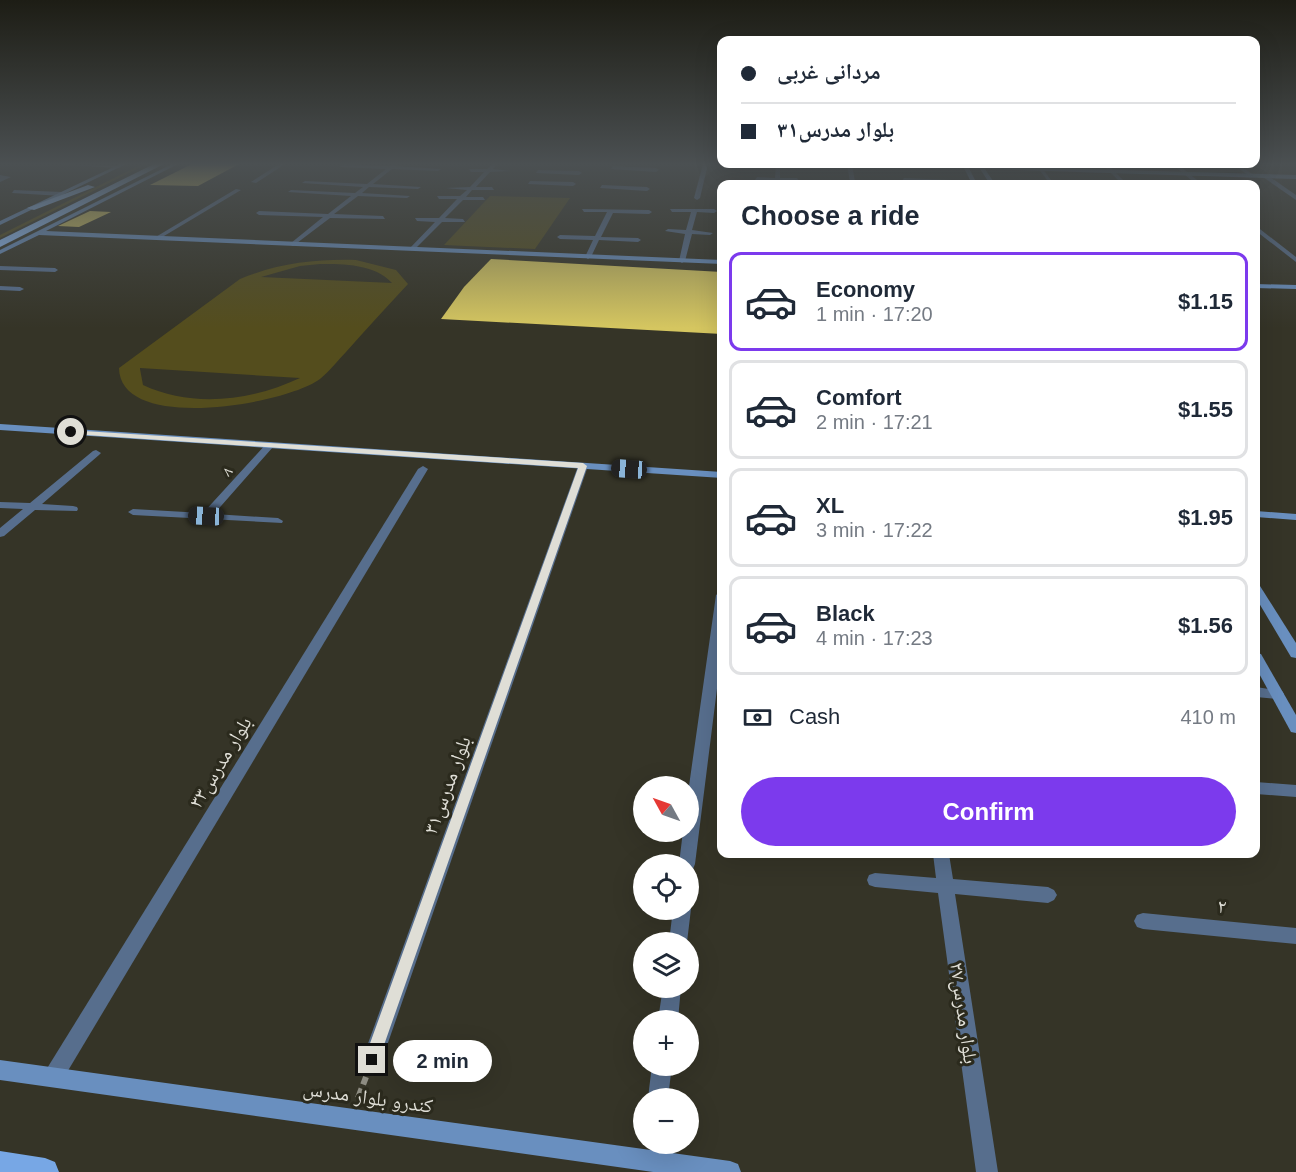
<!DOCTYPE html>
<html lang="en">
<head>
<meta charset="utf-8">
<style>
	body { margin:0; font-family:Helvetica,"Noto Naskh Arabic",sans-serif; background:#f2f2f3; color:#1f2937; height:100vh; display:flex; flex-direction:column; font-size:22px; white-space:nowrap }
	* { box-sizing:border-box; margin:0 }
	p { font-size:20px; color:#747a83 }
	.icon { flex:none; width:33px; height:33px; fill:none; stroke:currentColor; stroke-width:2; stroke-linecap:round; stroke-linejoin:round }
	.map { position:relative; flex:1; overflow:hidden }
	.details { position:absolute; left:717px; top:180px; width:543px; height:678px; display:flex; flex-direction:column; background:#fff; border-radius:12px; box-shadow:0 6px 24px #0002 }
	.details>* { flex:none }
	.hud { position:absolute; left:717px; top:36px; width:543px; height:132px; border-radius:12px; box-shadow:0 6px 24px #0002; display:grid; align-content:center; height:132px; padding:0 24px; background:#fff }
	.needle { width:39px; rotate:310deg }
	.tools { position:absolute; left:633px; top:776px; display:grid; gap:12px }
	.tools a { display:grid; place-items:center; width:66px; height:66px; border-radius:50%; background:#fff; box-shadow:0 6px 24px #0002; font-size:30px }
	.end { position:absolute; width:27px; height:27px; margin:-14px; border:8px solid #dfded6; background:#111; box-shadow:0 0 0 3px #111 }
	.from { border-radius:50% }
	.bubble { position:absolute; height:42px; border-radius:21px; background:#fff; box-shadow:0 6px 24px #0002; font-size:20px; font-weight:700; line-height:42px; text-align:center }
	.car { position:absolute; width:18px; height:36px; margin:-18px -9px; border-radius:8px; box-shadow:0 0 4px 2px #0007; background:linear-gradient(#222 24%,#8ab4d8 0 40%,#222 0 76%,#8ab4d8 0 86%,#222 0) }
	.hud b { display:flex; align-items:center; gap:21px; height:57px; font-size:22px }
	.hud b+b { border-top:2px solid #e0e1e3 }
	.hud i { width:15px; height:15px; background:#1f2937 }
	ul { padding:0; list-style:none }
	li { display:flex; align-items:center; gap:18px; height:99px; margin:0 12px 9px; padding:0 12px; border:3px solid #e0e1e3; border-radius:12px }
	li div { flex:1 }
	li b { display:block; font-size:22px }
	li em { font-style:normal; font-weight:700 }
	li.active { border-color:#7c3aed }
	li>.icon { width:54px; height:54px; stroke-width:1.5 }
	h2 { padding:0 24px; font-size:27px; line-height:72px }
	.pay { display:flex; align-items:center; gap:15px; height:66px; padding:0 24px; font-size:22px }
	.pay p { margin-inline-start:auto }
	.cta { display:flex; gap:12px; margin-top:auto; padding:12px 24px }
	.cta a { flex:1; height:69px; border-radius:36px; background:#7c3aed; color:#fff; font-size:24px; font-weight:700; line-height:69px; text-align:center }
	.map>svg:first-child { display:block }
	.green { fill:#544d1d; fill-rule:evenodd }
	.building { fill:#d5c660 }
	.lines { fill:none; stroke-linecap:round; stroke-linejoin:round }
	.path { stroke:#8d8c82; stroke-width:6; stroke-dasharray:10 4.5; stroke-linecap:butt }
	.street { fill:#576e8d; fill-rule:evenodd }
	.secondary { fill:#698fbf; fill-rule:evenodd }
	.primary { fill:#77a7e5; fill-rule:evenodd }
	.highway { fill:#8fbef9; fill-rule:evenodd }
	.route { fill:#dfded6 }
	.labels { text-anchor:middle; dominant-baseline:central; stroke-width:6; stroke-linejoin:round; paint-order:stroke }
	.street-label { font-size:16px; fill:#dfded6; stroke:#2b2a1d }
	.near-street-label { font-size:20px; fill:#dfded6; stroke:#2b2a1d }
</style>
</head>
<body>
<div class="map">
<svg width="1296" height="1172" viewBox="0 0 1296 1172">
	<rect width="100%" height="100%" fill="#353427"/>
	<g class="green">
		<path d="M142,164H147L0,238V235Z"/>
		<path d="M490,196L570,198L535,249L444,245Z"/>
		<path d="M356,260L396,270L408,284C387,307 366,329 346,352C338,360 330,371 320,379C287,404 120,434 119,368L240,279C278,263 316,259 356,260ZM320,264C344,264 375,264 392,283L261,277L300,266ZM140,369V368L300,378C251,401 192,408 143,385Z"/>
	</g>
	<g class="building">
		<path d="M192,164H239L198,186L150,185Z"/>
		<path d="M90,211L111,212L79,227L58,226Z"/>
		<path d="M491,259L722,272V334L441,319L464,287Z"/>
	</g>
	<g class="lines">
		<path class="path" d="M358,1098L366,1077"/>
		<g class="street">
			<path d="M51,164L122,166L119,168Z"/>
			<path d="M279,164H285L256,183L251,182Z"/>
			<path d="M342,164L389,166L397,164L395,166L441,169L438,171L392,169L373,184L421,187L418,189L369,187L362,193L410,196L407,198L358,196L334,214L383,216L385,219L330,218L293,246L291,245V243L323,217L259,215L256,213L259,211L328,214L351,196L288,192L291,190L355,193L363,187L302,183L305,181L367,184L386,169L340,167Z"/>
			<path d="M492,164H497L493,169L511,171L490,172L476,187H492L494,190H472L466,197H483L485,200H463L445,218L463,219L465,222H442L414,250H410V248L435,222L417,221L415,218H439L457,199H439L437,196H460L467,190L446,188L470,187L484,172H471L469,169H487Z"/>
			<path d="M703,164H708L700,198L697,200L694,198Z"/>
			<path d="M776,164H780V178H797L799,181H780L779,184H775V181L755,180L757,177L775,178Z"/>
			<path d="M847,164H852L855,182H873L875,184H829L831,181L850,182Z"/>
			<path d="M1102,164H1107L1127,184H1122Z"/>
			<path d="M1172,164H1177L1202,184H1196Z"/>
			<path d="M1233,164H1238L1255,176L1250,177Z"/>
			<path d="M613,166L656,168L659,170L656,172L611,169Z"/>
			<path d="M1038,168H1042L1054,184H1050Z"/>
			<path d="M538,170L579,171L582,173L579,175L536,173Z"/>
			<path d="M0,175L11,177L0,182Z"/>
			<path d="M1263,175H1267L1296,195V200L1263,177Z"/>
			<path d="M904,178L973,181L976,183L971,184L902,181Z"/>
			<path d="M530,181L573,182L576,184L573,186L528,184Z"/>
			<path d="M602,185L647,187L650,189L647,191L600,188Z"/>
			<path d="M236,189L241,190L159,239L154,238Z"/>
			<path d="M14,190L62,192L65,194L62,196L12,193Z"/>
			<path d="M582,209L649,210L652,212L649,214L613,213L601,237L638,238L641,240L638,242L599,240L591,257L588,259L585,257L593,240L560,239L557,237L560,235L595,236L607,212H584Z"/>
			<path d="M670,209H714L717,211L714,213L697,212L692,230L713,233L710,235L692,234L685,261L682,263L679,261L685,234L665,231L668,229L686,230L691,212H672Z"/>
			<path d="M1256,226L1296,257V262L1256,231Z"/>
			<path d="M0,266L55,268L58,270L55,272L0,270Z"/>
			<path d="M0,286L20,287L24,289L20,291L0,290Z"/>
			<path d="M270,442L273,443V447L214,514L278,518L283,521L282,523L133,515L128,512L133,509L203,513L267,443Z"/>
			<path d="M96,450L101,453L99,455L42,504L73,506L77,507L78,509L77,511L35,510L4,536L0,537V528L23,509L0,508V502L30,503L93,451Z"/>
			<path d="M583,463L588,466L382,1060L379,1067L372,1070L365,1067L362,1060L578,466Z"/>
			<path d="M423,466L428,469L60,1084L53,1087L46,1084L43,1077L46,1070L418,469Z"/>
			<path d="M722,591V649L695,864L693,869L688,871V864H679L683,831H688V793L716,595Z"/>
			<path d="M1256,687L1282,691L1284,694L1282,697L1277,699L1256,697Z"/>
			<path d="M1256,782L1296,785V797L1256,794Z"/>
			<path d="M933,854H949L953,879L1048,887L1054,890L1057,895L1054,900L1048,903L955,894L998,1172H976L938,893L875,887L869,885L867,880L869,875L875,873L936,878Z"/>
			<path d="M688,904L691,909L687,942H669L673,909H688Z"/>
			<path d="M1143,913L1296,928V944L1143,929L1137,927L1134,921L1137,915Z"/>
			<path d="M663,987H681L678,1020H658Z"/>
			<path d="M652,1065H672L668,1098H648Z"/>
		</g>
		<g class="secondary">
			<path d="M120,164H126L0,225V221Z"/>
			<path d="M172,164H178L46,231L722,260V264L39,235L0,254V250Z"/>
			<path d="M872,164L978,166L977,164H982L983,166L1296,175V179L985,169L995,184H990L980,169L969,168L977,184H972L964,168Z"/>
			<path d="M1256,284L1296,285V289L1256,288Z"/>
			<path d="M0,424L722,472V478L0,430Z"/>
			<path d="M1256,511L1296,514V520L1256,517Z"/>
			<path d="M1256,585L1260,586L1296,643V658L1291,657L1256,598Z"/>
			<path d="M1256,653L1261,654L1296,715V733L1291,732L1256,668Z"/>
			<path d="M0,1060L730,1161L738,1164L741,1172H653L0,1080Z"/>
		</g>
		<path class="primary" d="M0,1151L45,1158L55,1162L59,1172H0Z"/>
		<g class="highway">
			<path d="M154,164H164L0,247V240Z"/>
			<path d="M88,185L95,187L34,210L27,208Z"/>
		</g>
	</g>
	<linearGradient id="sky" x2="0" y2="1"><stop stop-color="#1d1d15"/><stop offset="0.5" stop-color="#4b5052"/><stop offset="1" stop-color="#4b5052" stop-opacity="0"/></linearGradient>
	<rect width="1296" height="328" fill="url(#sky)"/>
	<path class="route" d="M68,430L583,463L587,466L377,1065L372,1068L366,1065L364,1060L578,468L71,434Z"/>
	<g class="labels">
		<g class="street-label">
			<text transform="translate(227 471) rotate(-48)">۸</text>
		</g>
		<g class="near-street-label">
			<text transform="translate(220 762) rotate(-59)">بلوار مدرس۳۳</text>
			<text transform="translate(447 785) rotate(-70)">بلوار مدرس۳۱</text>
			<text transform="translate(1222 906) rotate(6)">۲</text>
			<text transform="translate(964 1013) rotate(82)">بلوار مدرس۲۷</text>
			<text transform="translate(368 1097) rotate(8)">کندرو بلوار مدرس</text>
		</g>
	</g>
</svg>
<div class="tools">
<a><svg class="needle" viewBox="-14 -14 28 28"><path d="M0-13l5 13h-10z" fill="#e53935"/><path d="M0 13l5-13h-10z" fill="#747a83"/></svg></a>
<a><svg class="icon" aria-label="locate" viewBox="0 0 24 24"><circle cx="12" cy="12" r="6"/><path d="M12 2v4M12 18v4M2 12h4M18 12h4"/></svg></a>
<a><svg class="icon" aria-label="layers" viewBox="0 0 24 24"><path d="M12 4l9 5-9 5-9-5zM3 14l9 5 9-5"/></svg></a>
<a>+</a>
<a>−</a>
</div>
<i class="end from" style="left:71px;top:432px"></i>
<i class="end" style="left:372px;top:1060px"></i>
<div class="bubble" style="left:393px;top:1040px;width:99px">2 min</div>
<i class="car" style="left:629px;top:469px;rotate:274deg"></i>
<i class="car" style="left:206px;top:516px;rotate:273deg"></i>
<div class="hud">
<b><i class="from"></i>مردانی غربی</b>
<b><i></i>بلوار مدرس۳۱</b>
</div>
<section class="details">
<h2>Choose a ride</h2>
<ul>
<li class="active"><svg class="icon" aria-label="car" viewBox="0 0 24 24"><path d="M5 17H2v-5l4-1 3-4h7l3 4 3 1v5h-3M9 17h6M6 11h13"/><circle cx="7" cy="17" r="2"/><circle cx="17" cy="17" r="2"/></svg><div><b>Economy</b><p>1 min · 17:20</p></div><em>$1.15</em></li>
<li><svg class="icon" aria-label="car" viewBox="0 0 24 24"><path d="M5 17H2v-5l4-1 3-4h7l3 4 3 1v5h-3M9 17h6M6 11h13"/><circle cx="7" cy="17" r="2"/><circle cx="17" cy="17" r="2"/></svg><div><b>Comfort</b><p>2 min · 17:21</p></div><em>$1.55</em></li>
<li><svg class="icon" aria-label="car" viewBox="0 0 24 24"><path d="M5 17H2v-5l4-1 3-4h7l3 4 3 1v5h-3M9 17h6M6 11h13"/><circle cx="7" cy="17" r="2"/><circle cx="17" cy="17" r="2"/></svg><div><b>XL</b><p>3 min · 17:22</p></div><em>$1.95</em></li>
<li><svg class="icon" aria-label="car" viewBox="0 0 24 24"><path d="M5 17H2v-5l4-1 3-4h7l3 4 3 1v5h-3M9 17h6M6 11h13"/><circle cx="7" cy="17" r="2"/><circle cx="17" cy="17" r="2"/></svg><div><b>Black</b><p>4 min · 17:23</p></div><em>$1.56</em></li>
</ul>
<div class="pay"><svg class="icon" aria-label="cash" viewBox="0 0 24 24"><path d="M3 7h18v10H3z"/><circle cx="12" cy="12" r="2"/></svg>Cash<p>410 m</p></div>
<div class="cta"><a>Confirm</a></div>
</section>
</div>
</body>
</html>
